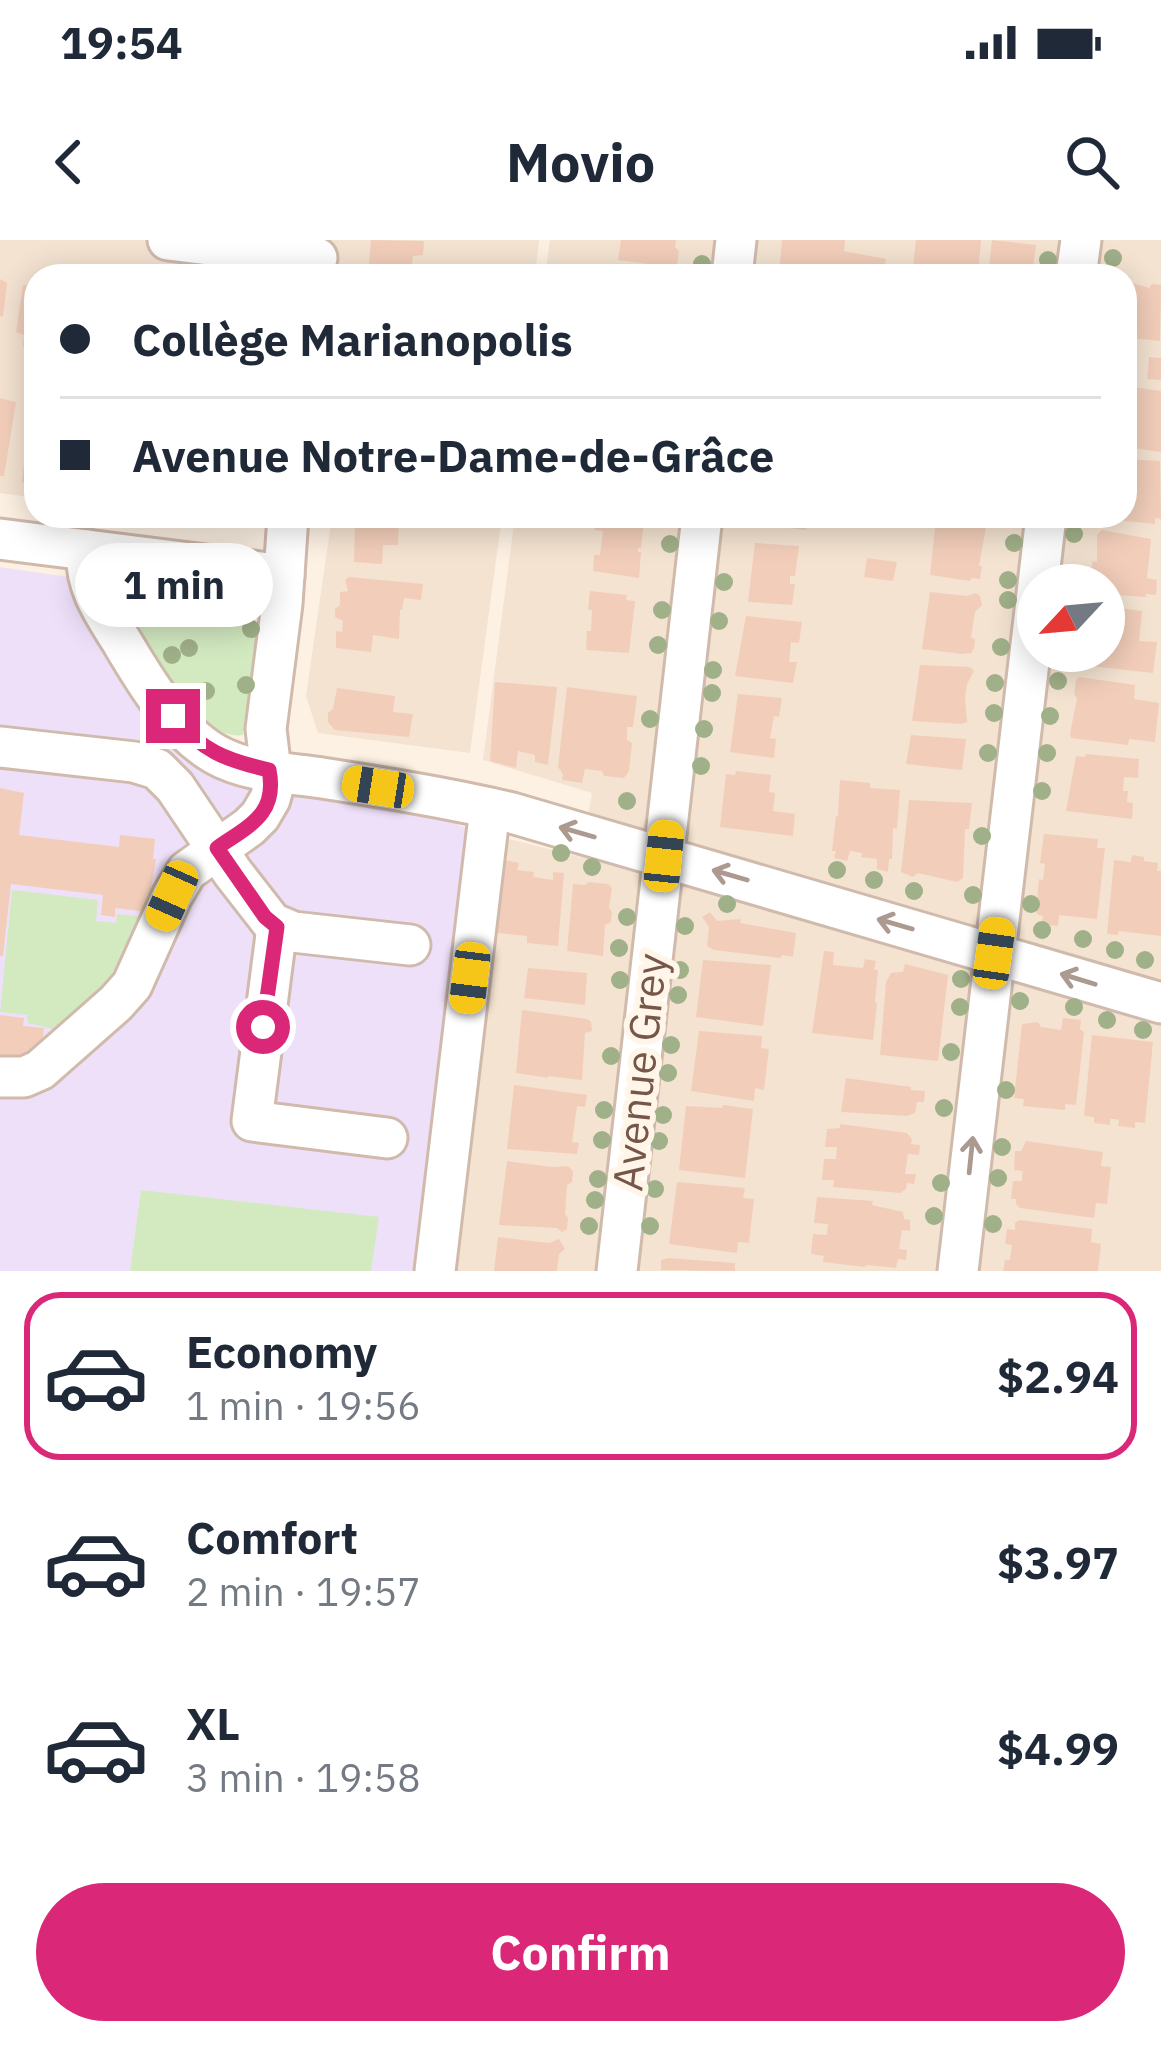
<!DOCTYPE html>
<html lang="en">
<head>
<meta charset="utf-8">
<style>
	body { margin:0; font-family:"IBM Plex Sans",sans-serif; background:#f2f2f3; color:#1f2937; height:100vh; display:flex; flex-direction:column; font-size:45px; white-space:nowrap }
	* { box-sizing:border-box; margin:0 }
	p { font-size:39px; color:#747a83 }
	.icon { flex:none; width:66px; height:66px; fill:none; stroke:currentColor; stroke-width:2; stroke-linecap:round; stroke-linejoin:round }
	.map { position:relative; height:1031px; overflow:hidden }
	.side { display:flex; flex-direction:column; background:#fff; flex:1 }
	.side>* { flex:none }
	.banner { position:absolute; left:24px; top:24px; width:1113px; height:264px; border-radius:36px; box-shadow:0 6px 30px #0003; display:grid; align-content:center; height:264px; padding:0 36px; background:#fff }
	.needle { width:78px; rotate:244deg }
	.buttons { position:absolute; left:1017px; top:324px; display:grid; gap:24px }
	.buttons a { display:grid; place-items:center; width:108px; height:108px; border-radius:50%; background:#fff; box-shadow:0 6px 30px #0003; font-size:60px }
	.end { position:absolute; width:54px; height:54px; margin:-27px; border:15px solid #db2777; background:#fff; box-shadow:0 0 0 6px #fff }
	.from { border-radius:50% }
	.bubble { position:absolute; height:84px; border-radius:42px; background:#fff; box-shadow:0 6px 30px #0003; font-size:39px; font-weight:700; line-height:84px; text-align:center }
	.car { position:absolute; width:36px; height:72px; margin:-36px -18px; border-radius:15px; box-shadow:0 0 9px 3px #0007; background:linear-gradient(#f5c518 24%,#345 0 40%,#f5c518 0 76%,#345 0 86%,#f5c518 0) }
	.banner b { display:flex; align-items:center; gap:42px; height:114px; font-size:45px }
	.banner b+b { border-top:3px solid #e0e1e3 }
	.banner i { width:30px; height:30px; background:#1f2937 }
	ul { padding:21px 0 0; list-style:none }
	li { display:flex; align-items:center; gap:36px; height:168px; margin:0 24px 18px; padding:0 12px; border:6px solid transparent; border-radius:36px }
	li div { flex:1 }
	li b { display:block; font-size:45px }
	li em { font-style:normal; font-weight:700 }
	li.current { border-color:#db2777 }
	li>.icon { width:108px; height:108px; stroke-width:1.5 }
	.action { display:flex; gap:24px; margin-top:auto; padding:24px 36px }
	.action a { flex:1; height:138px; border-radius:72px; background:#db2777; color:#fff; font-size:48px; font-weight:700; line-height:138px; text-align:center }
	.status { display:flex; justify-content:space-between; align-items:center; height:84px; padding:0 60px; background:#fff; direction:ltr }
	.status svg { height:33px; fill:currentColor }
	header { display:flex; justify-content:space-between; align-items:center; height:156px; padding:0 36px; background:#fff; font-size:54px; font-weight:700 }
	.map>svg:first-child { display:block }
	.residential { fill:#f4e3d1; fill-rule:evenodd }
	.education { fill:#eee0f9 }
	.green { fill:#d3eac1 }
	.building { fill:#f2ceba }
	.lines { fill:none; stroke-linecap:round; stroke-linejoin:round }
	.minor-casing { stroke:#d0baac; stroke-width:45 }
	.minor { stroke:#fff; stroke-width:39 }
	.tree { fill:#a0b089 }
	.oneway { stroke:#ac9a91 }
	.route { stroke:#db2777; stroke-width:15 }
	.labels { text-anchor:middle; dominant-baseline:central; stroke-width:12; stroke-linejoin:round; paint-order:stroke }
	.street-label { font-size:42px; fill:#755648; stroke:#fff6e9 }
</style>
</head>
<body>
<div class="status"><b>19:54</b><svg viewBox="0 0 49 12"><path d="M0 12V9h3v3zM5 12V6h3v6zM10 12V3h3v9zM15 12V0h3v12zM26 1h20v11H26zM47 4h2v5h-2z"/></svg></div>
<header><svg class="icon" aria-label="back" viewBox="0 0 24 24"><path d="M15 5l-7 7 7 7"/></svg>Movio<svg class="icon" aria-label="search" viewBox="0 0 24 24"><circle cx="10" cy="10" r="6"/><path d="M15 15l6 6"/></svg></header>
<div class="map">
<svg width="1161" height="1031" viewBox="0 0 1161 1031">
	<rect width="100%" height="100%" fill="#fdf1e3"/>
	<g class="residential">
		<path d="M0,0H539L535,36H36V258L0,253Z"/>
		<path d="M550,0H1161V1031H457L505,598L581,617L592,553L483,520L515,276H1125V36H545ZM1038,345H1104V411H1038Z"/>
		<path d="M332,276H502L470,513L318,493L306,456Z"/>
	</g>
	<path class="education" d="M0,327L68,337L100,395L258,548L454,581L460,586L505,598L457,1031H0Z"/>
	<g class="green">
		<path d="M121,342L228,356L248,372L254,382L257,410L243,495C231,497 220,492 209,484C185,466 121,371 116,343Z"/>
		<path d="M12,650L98,660L96,681L116,683L117,674L147,677L115,742L62,791L28,783L27,775L0,772Z"/>
		<path d="M141,950L379,977L371,1031H130Z"/>
	</g>
	<g class="building">
		<path d="M371,0L424,1L423,15L413,16L410,36H368Z"/>
		<path d="M621,0H676L675,7L679,11L677,25L673,27L618,20Z"/>
		<path d="M782,0H845L844,11L886,19L883,36H779Z"/>
		<path d="M916,0H981L978,36H912Z"/>
		<path d="M992,0L1036,5L1032,36H988Z"/>
		<path d="M0,39L7,43L3,77L0,76Z"/>
		<path d="M1125,41L1149,48L1152,44L1161,45L1160,101L1132,98L1133,94L1125,93Z"/>
		<path d="M34,42L36,45V107L23,106L24,95L16,92L23,46Z"/>
		<path d="M1149,117L1161,118V140L1147,139Z"/>
		<path d="M1125,146L1161,151V212L1125,207Z"/>
		<path d="M0,158L16,162L4,236H0Z"/>
		<path d="M29,177L36,178V245L22,242Z"/>
		<path d="M1125,219L1160,221L1161,279L1155,278V284L1107,279V276H1125Z"/>
		<path d="M355,276H399L398,305H383L382,324L354,322Z"/>
		<path d="M597,276L644,279L641,308H638V312H641L639,338L593,331L594,315H600L603,291L595,290Z"/>
		<path d="M754,276H808L806,290L753,283Z"/>
		<path d="M936,278L977,282L976,286L986,287L979,326H982L980,339L971,338L970,341L930,335Z"/>
		<path d="M1102,290L1151,299L1147,338L1157,340L1156,355L1146,354V357L1104,354V345H1087L1093,321L1097,322V295Z"/>
		<path d="M755,303L799,306L795,336H790V344H795L792,365L748,362Z"/>
		<path d="M867,318L897,322L893,341L864,337Z"/>
		<path d="M349,337L423,344L421,360L404,358L402,370H400L399,399L373,395L371,412L336,408V391L342,392L343,381L335,377V369L340,365V352L348,351L345,340Z"/>
		<path d="M590,351L627,355L626,360L635,361L629,413L586,410L587,391H591L592,370H588Z"/>
		<path d="M930,352L967,356L976,353L980,356L982,365L975,372L971,397L975,400L974,408L971,413L962,414L922,409Z"/>
		<path d="M1104,366L1142,371L1139,401L1157,402L1153,433L1082,425L1083,421H1079L1081,411H1104Z"/>
		<path d="M746,376L802,382L799,403L791,402L789,422H797L793,443L735,436Z"/>
		<path d="M920,425L970,427L974,431L967,444L965,458L967,482L962,484L912,481Z"/>
		<path d="M1079,437L1135,445L1134,459L1159,463L1155,502L1129,499L1128,505L1071,498L1070,494L1077,458L1074,454L1076,440Z"/>
		<path d="M495,442L557,447L548,525L535,522V515L518,511L516,528L490,521Z"/>
		<path d="M567,447L637,456L633,487H627V500L632,503L629,531L624,538L604,536L602,531L585,529L582,543L562,540L563,534L558,527Z"/>
		<path d="M337,448L395,456L393,472L413,474L409,497L335,490L328,482V473L333,469Z"/>
		<path d="M738,454L782,458L779,477L774,476L770,498L776,499L774,518L730,512Z"/>
		<path d="M911,495L966,499L962,530L906,524Z"/>
		<path d="M1086,514L1139,519L1138,538L1124,537L1123,551H1128L1127,562L1133,563L1132,579L1066,571L1076,516L1085,517Z"/>
		<path d="M736,531L771,535L769,552L775,553L773,571L795,574L793,596L720,587L726,534L735,535Z"/>
		<path d="M840,540L870,543V548L900,550L897,589L893,588L892,619H889L888,632L877,629V619L861,617L862,613L850,611L847,621L834,618L836,611H832L836,576H838Z"/>
		<path d="M0,548L24,553L19,595L119,607L120,595L155,599L153,619H156L147,672L115,668V677L101,675L103,655L11,644L3,716H0Z"/>
		<path d="M909,560L972,563L969,589H965L963,638L957,642L918,633L913,637L901,632Z"/>
		<path d="M1044,594L1098,599L1097,608H1105L1097,679L1059,675L1058,686L1042,684L1043,676L1038,675L1036,671L1039,639L1043,640L1045,624L1040,623Z"/>
		<path d="M1132,615L1144,617V621L1158,623L1157,631H1161V696L1119,691L1118,695L1107,694L1114,620L1131,622Z"/>
		<path d="M504,620L519,623L517,630L534,632L533,637L553,640V632L564,633L558,706L527,703V696L497,693Z"/>
		<path d="M588,642L608,644L612,648L609,668L612,672L611,682L605,685L603,716L567,711L573,644L586,645Z"/>
		<path d="M710,672L717,681L741,679L740,683L796,693L793,717L782,715L781,718L714,710L707,706L709,687L702,677Z"/>
		<path d="M824,711L834,712L833,725L863,728L865,719L876,721L874,730H878L875,762L877,763L873,800L812,793Z"/>
		<path d="M703,720L771,725L763,786L696,777Z"/>
		<path d="M905,724L948,735L938,821L880,815L886,742L891,733L903,732Z"/>
		<path d="M528,728L587,733L585,765L524,758Z"/>
		<path d="M522,770L587,779L591,782L592,791L585,793L582,840L548,836V838L516,833Z"/>
		<path d="M0,775L24,778L23,786L44,788L40,821L0,824Z"/>
		<path d="M1063,778L1081,780L1080,789L1084,792L1076,865L1065,864V870L1023,866L1024,859L1014,858L1022,784L1038,782L1041,787L1061,790Z"/>
		<path d="M699,791L762,796L761,808L769,809L764,850L755,848L754,861L691,851Z"/>
		<path d="M1092,795L1153,802L1145,883L1135,882V888L1118,886L1119,880L1114,879H1110V885L1094,883V877L1084,876Z"/>
		<path d="M846,838L911,847V850L925,851L924,862H917L915,873L907,876L841,872Z"/>
		<path d="M514,845L587,855L585,867L577,866L572,902L579,903L577,914L507,909Z"/>
		<path d="M723,865L753,869L745,938L679,930L686,866L722,868Z"/>
		<path d="M840,884L907,893L912,899L911,904L920,905L919,915L908,914L905,934H916L914,944L907,943L906,949L900,953L833,947L834,940H822L824,919H836L837,907H825L827,889L840,888Z"/>
		<path d="M1026,901L1103,912L1101,926L1111,927L1107,964L1096,963L1094,978L1020,968L1016,964V959H1011L1013,941H1022V936L1023,931L1014,930L1015,911H1021Z"/>
		<path d="M507,921L552,927L568,926L573,931L572,942L567,945L565,974L568,978L567,989L562,992L557,988L499,985Z"/>
		<path d="M677,942L745,948L743,958L754,959L749,1003L738,1002L737,1013L669,1004Z"/>
		<path d="M817,957L873,961L872,965L903,972L904,979L910,980V991L902,990L899,1009L907,1010L906,1020L898,1019L896,1028L866,1025L865,1027L823,1022L824,1016L811,1014L813,994L827,995L828,984L814,983Z"/>
		<path d="M1019,980L1092,989L1091,1002L1101,1004L1098,1031H1003L1005,1020H1010L1012,1005L1005,1004L1007,989L1015,990V983Z"/>
		<path d="M498,997L549,1003L559,999L565,1009L559,1014L557,1031H494Z"/>
		<path d="M668,1018L735,1023V1031L661,1030V1020Z"/>
	</g>
	<g class="lines">
		<defs>
			<g id="minor">
				<path d="M168,0L317,18"/>
				<path d="M732,36L736,0"/>
				<path d="M1076,36L1081,0"/>
				<path d="M0,299L284,335"/>
				<path d="M87,310C84,346 104,373 122,402C145,441 175,491 215,514C246,532 288,533 322,538C386,548 449,558 512,573L1161,763"/>
				<path d="M0,507L134,522L157,529L175,547L233,633L272,683L293,692L410,705"/>
				<path d="M277,687L252,881L387,898"/>
				<path d="M0,837H24L40,830L116,763L132,745L172,656L187,631L249,587L260,576L270,559L273,548L266,489L282,364L288,276"/>
				<path d="M435,1031L490,568"/>
				<path d="M617,1031L702,276"/>
				<path d="M958,1031L1046,276"/>
			</g>
		</defs>
		<use href="#minor" class="minor-casing"/>
		<use href="#minor" class="minor"/>
	</g>
	<g class="tree">
		<circle cx="1113" cy="18" r="9"/>
		<circle cx="1048" cy="20" r="9"/>
		<circle cx="702" cy="24" r="9"/>
		<circle cx="1074" cy="294" r="9"/>
		<circle cx="1014" cy="303" r="9"/>
		<circle cx="670" cy="304" r="9"/>
		<circle cx="1069" cy="334" r="9"/>
		<circle cx="1008" cy="340" r="9"/>
		<circle cx="724" cy="342" r="9"/>
		<circle cx="186" cy="355" r="9"/>
		<circle cx="1008" cy="360" r="9"/>
		<circle cx="662" cy="370" r="9"/>
		<circle cx="719" cy="381" r="9"/>
		<circle cx="251" cy="389" r="9"/>
		<circle cx="658" cy="405" r="9"/>
		<circle cx="1001" cy="407" r="9"/>
		<circle cx="189" cy="408" r="9"/>
		<circle cx="172" cy="415" r="9"/>
		<circle cx="713" cy="430" r="9"/>
		<circle cx="1058" cy="441" r="9"/>
		<circle cx="995" cy="443" r="9"/>
		<circle cx="246" cy="445" r="9"/>
		<circle cx="206" cy="451" r="9"/>
		<circle cx="712" cy="453" r="9"/>
		<circle cx="994" cy="473" r="9"/>
		<circle cx="1050" cy="476" r="9"/>
		<circle cx="650" cy="479" r="9"/>
		<circle cx="704" cy="489" r="9"/>
		<circle cx="988" cy="513" r="9"/>
		<circle cx="1047" cy="513" r="9"/>
		<circle cx="701" cy="526" r="9"/>
		<circle cx="1042" cy="551" r="9"/>
		<circle cx="627" cy="561" r="9"/>
		<circle cx="982" cy="596" r="9"/>
		<circle cx="561" cy="613" r="9"/>
		<circle cx="592" cy="627" r="9"/>
		<circle cx="837" cy="630" r="9"/>
		<circle cx="874" cy="640" r="9"/>
		<circle cx="914" cy="651" r="9"/>
		<circle cx="973" cy="655" r="9"/>
		<circle cx="727" cy="664" r="9"/>
		<circle cx="1031" cy="664" r="9"/>
		<circle cx="627" cy="677" r="9"/>
		<circle cx="685" cy="686" r="9"/>
		<circle cx="1042" cy="690" r="9"/>
		<circle cx="1083" cy="699" r="9"/>
		<circle cx="619" cy="708" r="9"/>
		<circle cx="1115" cy="710" r="9"/>
		<circle cx="1145" cy="720" r="9"/>
		<circle cx="680" cy="730" r="9"/>
		<circle cx="961" cy="739" r="9"/>
		<circle cx="620" cy="740" r="9"/>
		<circle cx="678" cy="755" r="9"/>
		<circle cx="1020" cy="761" r="9"/>
		<circle cx="960" cy="767" r="9"/>
		<circle cx="1074" cy="767" r="9"/>
		<circle cx="1107" cy="780" r="9"/>
		<circle cx="1143" cy="790" r="9"/>
		<circle cx="671" cy="805" r="9"/>
		<circle cx="951" cy="812" r="9"/>
		<circle cx="611" cy="816" r="9"/>
		<circle cx="668" cy="833" r="9"/>
		<circle cx="1006" cy="850" r="9"/>
		<circle cx="944" cy="868" r="9"/>
		<circle cx="604" cy="870" r="9"/>
		<circle cx="663" cy="875" r="9"/>
		<circle cx="602" cy="900" r="9"/>
		<circle cx="659" cy="901" r="9"/>
		<circle cx="1002" cy="907" r="9"/>
		<circle cx="998" cy="938" r="9"/>
		<circle cx="598" cy="939" r="9"/>
		<circle cx="941" cy="943" r="9"/>
		<circle cx="655" cy="949" r="9"/>
		<circle cx="595" cy="960" r="9"/>
		<circle cx="934" cy="976" r="9"/>
		<circle cx="993" cy="984" r="9"/>
		<circle cx="589" cy="986" r="9"/>
		<circle cx="650" cy="986" r="9"/>
	</g>
	<defs><path id="oneway-shaft" d="M-6 0H5M1.5-3L5.5 0L1.5 3" fill="none" stroke-width="1.6" stroke-linecap="round" stroke-linejoin="round" transform="scale(3)"/></defs>
	<g class="oneway">
		<use href="#oneway-shaft" transform="translate(577 592) rotate(-164)"/>
		<use href="#oneway-shaft" transform="translate(730 635) rotate(-164)"/>
		<use href="#oneway-shaft" transform="translate(895 684) rotate(-164)"/>
		<use href="#oneway-shaft" transform="translate(1078 739) rotate(-163)"/>
		<use href="#oneway-shaft" transform="translate(971 915) rotate(-84)"/>
	</g>
	<g class="lines">
		<path class="route" d="M173,476C202,511 225,520 269,530C278,575 248,586 217,608L265,677L277,687L263,787"/>
	</g>
	<g class="labels">
		<g class="street-label">
			<text transform="translate(639 832) rotate(-84)">Avenue Grey</text>
		</g>
	</g>
</svg>
<div class="buttons">
<a><svg class="needle" viewBox="-14 -14 28 28"><path d="M0-13l5 13h-10z" fill="#e53935"/><path d="M0 13l5-13h-10z" fill="#747a83"/></svg></a>
</div>
<i class="end from" style="left:263px;top:787px"></i>
<i class="end" style="left:173px;top:476px"></i>
<div class="bubble" style="left:75px;top:303px;width:198px">1 min</div>
<i class="car" style="left:378px;top:547px;rotate:279deg"></i>
<i class="car" style="left:664px;top:616px;rotate:6deg"></i>
<i class="car" style="left:172px;top:656px;rotate:204deg"></i>
<i class="car" style="left:994px;top:713px;rotate:8deg"></i>
<i class="car" style="left:470px;top:738px;rotate:187deg"></i>
<div class="banner">
<b><i class="from"></i>Collège Marianopolis</b>
<b><i></i>Avenue Notre-Dame-de-Grâce</b>
</div>
</div>
<section class="side">
<ul>
<li class="current"><svg class="icon" aria-label="car" viewBox="0 0 24 24"><path d="M5 17H2v-5l4-1 3-4h7l3 4 3 1v5h-3M9 17h6M6 11h13"/><circle cx="7" cy="17" r="2"/><circle cx="17" cy="17" r="2"/></svg><div><b>Economy</b><p>1 min · 19:56</p></div><em>$2.94</em></li>
<li><svg class="icon" aria-label="car" viewBox="0 0 24 24"><path d="M5 17H2v-5l4-1 3-4h7l3 4 3 1v5h-3M9 17h6M6 11h13"/><circle cx="7" cy="17" r="2"/><circle cx="17" cy="17" r="2"/></svg><div><b>Comfort</b><p>2 min · 19:57</p></div><em>$3.97</em></li>
<li><svg class="icon" aria-label="car" viewBox="0 0 24 24"><path d="M5 17H2v-5l4-1 3-4h7l3 4 3 1v5h-3M9 17h6M6 11h13"/><circle cx="7" cy="17" r="2"/><circle cx="17" cy="17" r="2"/></svg><div><b>XL</b><p>3 min · 19:58</p></div><em>$4.99</em></li>
</ul>
<div class="action"><a>Confirm</a></div>
</section>
</body>
</html>
